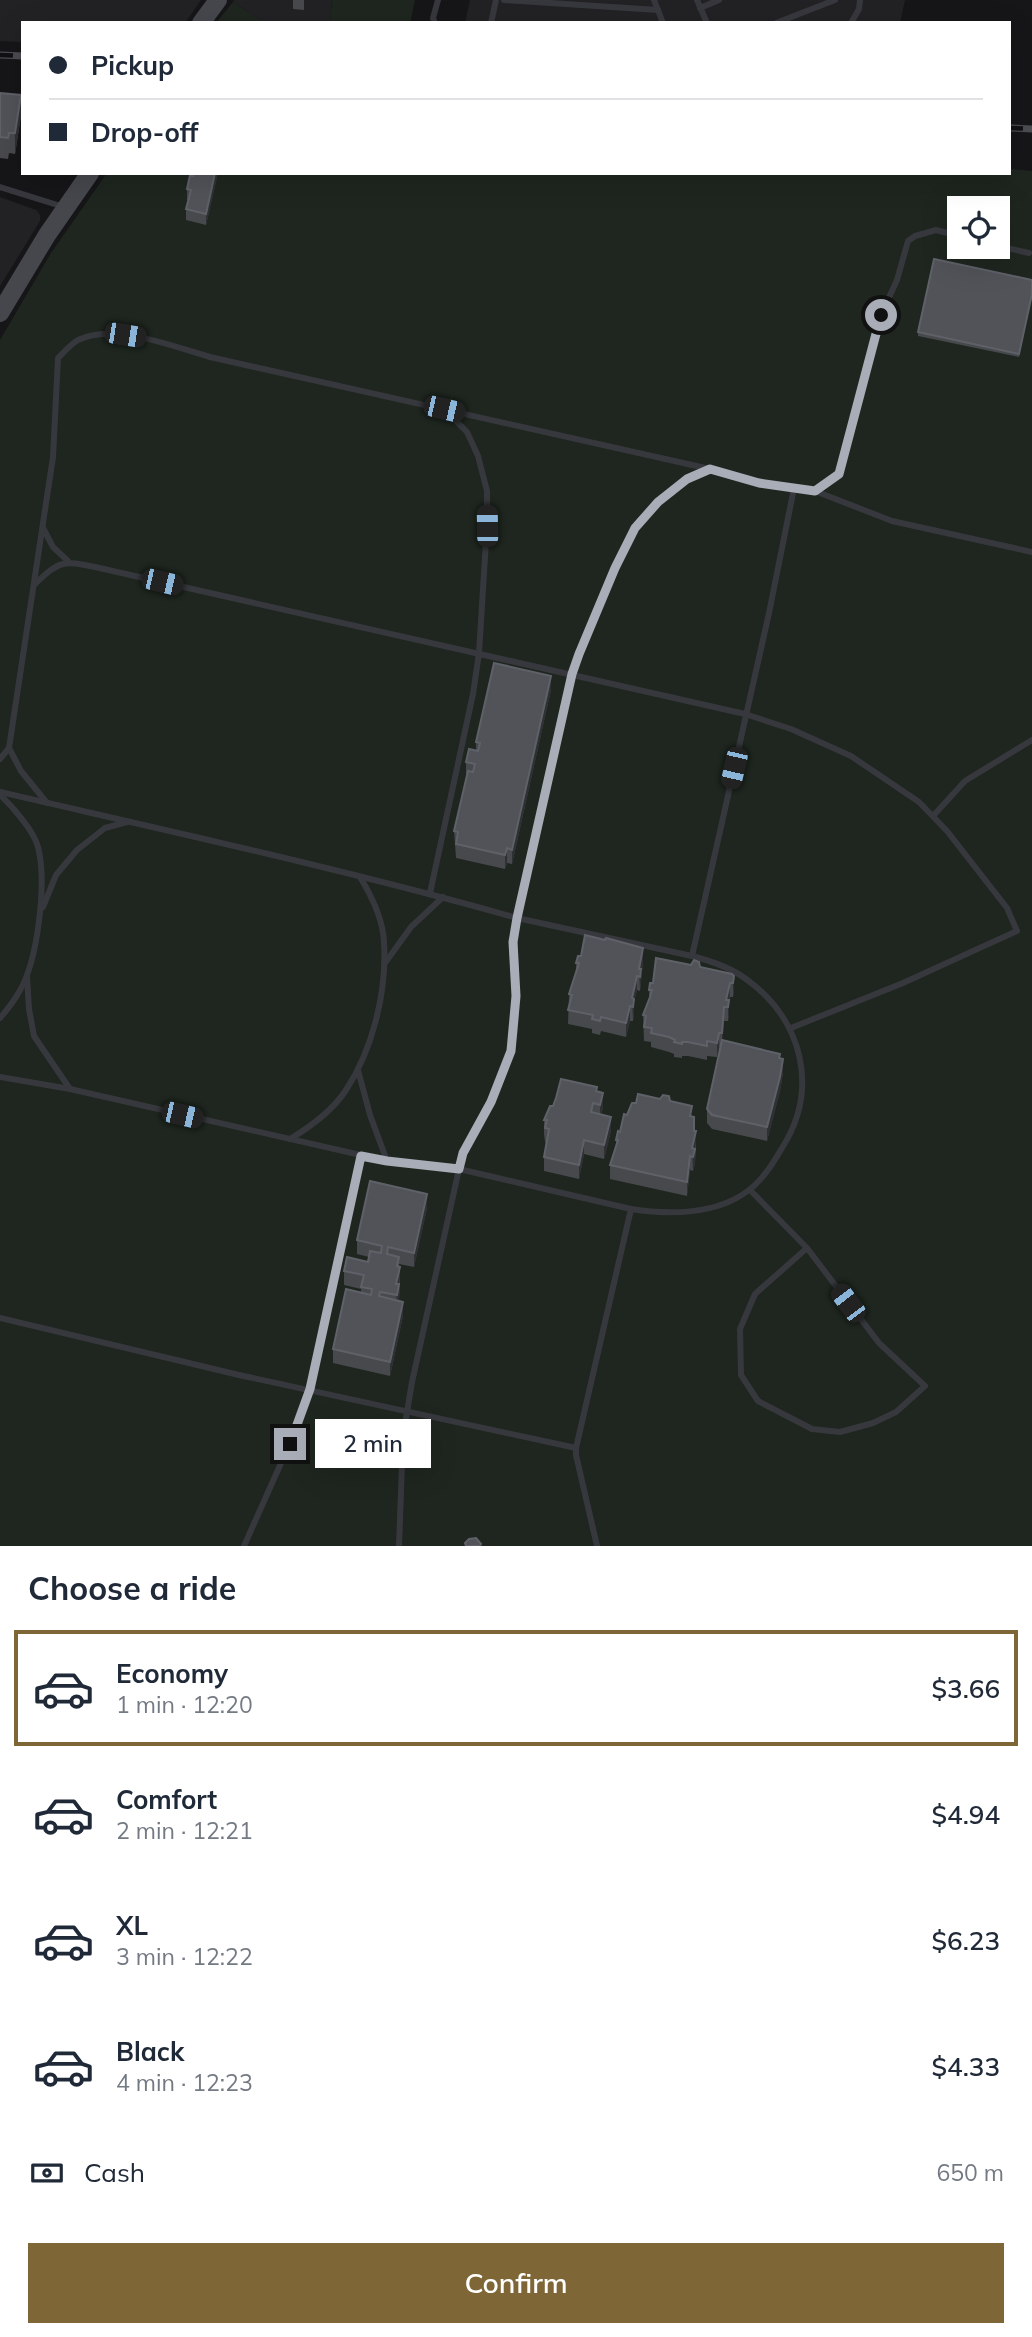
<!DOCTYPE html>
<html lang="en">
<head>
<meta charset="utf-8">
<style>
	body { margin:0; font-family:Mulish,sans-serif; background:#f2f2f3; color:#1f2937; height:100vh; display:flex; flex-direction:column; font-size:26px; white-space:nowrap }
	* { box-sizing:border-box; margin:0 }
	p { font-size:23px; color:#747a83 }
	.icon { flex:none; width:38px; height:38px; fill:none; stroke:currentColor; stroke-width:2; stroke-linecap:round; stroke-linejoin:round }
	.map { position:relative; height:1546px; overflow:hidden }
	.side { display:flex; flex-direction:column; background:#fff; flex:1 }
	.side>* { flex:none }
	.banner { position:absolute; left:21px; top:21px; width:990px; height:154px; border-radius:0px; box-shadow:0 7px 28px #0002; display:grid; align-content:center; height:154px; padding:0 28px; background:#fff }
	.buttons { position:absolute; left:947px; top:196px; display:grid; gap:14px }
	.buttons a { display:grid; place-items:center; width:63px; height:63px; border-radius:0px; background:#fff; box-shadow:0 7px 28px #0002; font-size:35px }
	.end { position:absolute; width:32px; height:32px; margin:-16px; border:9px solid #a8adb8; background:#111; box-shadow:0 0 0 4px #111 }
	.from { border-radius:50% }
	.bubble { position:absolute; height:49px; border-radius:0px; background:#fff; box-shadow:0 7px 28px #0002; font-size:23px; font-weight:600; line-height:49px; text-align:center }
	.car { position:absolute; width:21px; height:42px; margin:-21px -10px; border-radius:9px; box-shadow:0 0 5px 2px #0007; background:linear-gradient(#222 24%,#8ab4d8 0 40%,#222 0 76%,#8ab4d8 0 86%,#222 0) }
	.banner b { display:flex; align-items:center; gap:24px; height:66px; font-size:26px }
	.banner b+b { border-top:2px solid #e0e1e3 }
	.banner i { width:18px; height:18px; background:#1f2937 }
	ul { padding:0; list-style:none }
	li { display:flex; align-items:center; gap:21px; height:116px; margin:0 14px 10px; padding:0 14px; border:4px solid transparent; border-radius:0px }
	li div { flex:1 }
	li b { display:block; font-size:26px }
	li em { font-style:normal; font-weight:600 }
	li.active { border-color:#7e6636 }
	li>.icon { width:63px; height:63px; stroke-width:1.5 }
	h2 { padding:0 28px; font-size:32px; line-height:84px }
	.pay { display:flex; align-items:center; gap:18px; height:77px; padding:0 28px; font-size:26px }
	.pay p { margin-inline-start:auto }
	.primary-button { display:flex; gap:14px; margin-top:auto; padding:14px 28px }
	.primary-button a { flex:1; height:80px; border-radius:0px; background:#7e6636; color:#fff; font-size:28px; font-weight:600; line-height:80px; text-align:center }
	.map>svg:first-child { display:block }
	.built { fill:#222225 }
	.green { fill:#1e261f; fill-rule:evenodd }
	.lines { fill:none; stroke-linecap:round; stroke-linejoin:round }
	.lane { stroke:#37383d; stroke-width:6 }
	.secondary { stroke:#45474d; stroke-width:18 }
	.rail-casing { stroke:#4a4c52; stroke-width:7 }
	.rail { stroke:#111113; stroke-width:4.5; stroke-dasharray:13; stroke-linecap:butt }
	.wall { fill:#47494d }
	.shaded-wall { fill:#2f3033 }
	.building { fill:#525359; stroke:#5f6168; stroke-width:2 }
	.route { stroke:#a8adb8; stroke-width:9 }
</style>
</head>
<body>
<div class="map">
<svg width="1032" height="1546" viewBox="0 0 1032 1546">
	<rect width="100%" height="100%" fill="#161618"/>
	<g class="built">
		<path d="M0,0H201L185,23H23V42L0,41Z"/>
		<path d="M234,0H332L330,23H265L233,2Z"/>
		<path d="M470,0H905L900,23H465Z"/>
		<path d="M0,197L36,210L40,215V221L0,286Z"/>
	</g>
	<g class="green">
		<path d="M332,0H415L410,23H330Z"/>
		<path d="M233,2L265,23H216Z"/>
		<path d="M1010,169L1032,171V1546H0V340L51,253L107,173H1010ZM959,208H998V247H959Z"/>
	</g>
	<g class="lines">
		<g class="lane">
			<path d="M504,0L658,10"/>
			<path d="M654,0L663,23"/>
			<path d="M697,0L707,23"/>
			<path d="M700,8L719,0"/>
			<path d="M435,23L433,18L438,0"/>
			<path d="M491,23L496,0"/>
			<path d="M776,23L835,0"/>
			<path d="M851,23L859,9L860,0"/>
			<path d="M0,187L64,207"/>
			<path d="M998,246L1029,253"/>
			<path d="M815,491L892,521L1032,552"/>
			<path d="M43,528L53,547L68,561"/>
			<path d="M35,584C59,561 63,560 95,567L745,714L791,729L851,756L919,802L947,831L1007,908L1017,931L903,983L791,1028"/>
			<path d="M9,748L21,771L47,803"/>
			<path d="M0,759L9,748L53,457L58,358C64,352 71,344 78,340C114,322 174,347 210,357L710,469L759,483L815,491L839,474L881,315L897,280L908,241L915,236L936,230L959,236"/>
			<path d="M0,792C173,832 347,870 517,918C510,961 522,1009 511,1051C500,1093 469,1128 459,1169L387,1161L70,1089L0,1077"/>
			<path d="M0,795C12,806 34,831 38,847C47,882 38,961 19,992C14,1001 7,1010 0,1018"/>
			<path d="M933,816L965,781L1032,740"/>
			<path d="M430,893L473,694L479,653L487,525V491L478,456L467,432L444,409"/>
			<path d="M43,907L56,875L77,850L105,828L127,822"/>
			<path d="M692,956L517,918L573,674L600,603L635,529L658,501L687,479L710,469"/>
			<path d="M385,963L411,927L443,897"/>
			<path d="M27,977L29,1009L34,1036L70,1089"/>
			<path d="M358,1070L370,1115L387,1161"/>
			<path d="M290,1139C310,1127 333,1110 346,1090C373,1049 387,991 384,942C383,920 371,895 360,877"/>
			<path d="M750,1190L807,1248L879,1343L925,1386L896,1412L873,1423L840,1432L812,1429L758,1401L741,1375L740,1329L755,1294L807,1248"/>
			<path d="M0,1318L239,1375L576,1448"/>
			<path d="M244,1546L298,1425L310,1389L361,1156"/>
			<path d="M399,1546L403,1436L412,1382L459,1169L631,1209"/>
			<path d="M597,1546L576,1455V1448L631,1209C669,1215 717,1215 749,1190C763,1180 774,1162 782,1148C820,1088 802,1019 746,979C730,967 711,961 692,956L769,613L794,488"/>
		</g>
		<g class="secondary">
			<path d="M201,23L218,0"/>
			<path d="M0,313L47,235L90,173"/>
		</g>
		<defs>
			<g id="rail">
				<path d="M0,55L23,56"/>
				<path d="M1010,128L1032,129"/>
			</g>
		</defs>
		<use href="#rail" class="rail-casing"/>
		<use href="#rail" class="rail"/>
	</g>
	<g class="wall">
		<path d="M293,0H304V10L293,9Z"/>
		<path d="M0,93L21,116L15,154L9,153L8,159L0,158Z"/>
		<path d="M218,173L206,225L186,220V209L189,200H187V189L193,176Z"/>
		<path d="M1032,280L1019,357L918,336V332Z"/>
		<path d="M551,690L512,864L507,863L505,869L456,858L454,831L467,776H466V762L476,751V742Z"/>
		<path d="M643,962L640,991L637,990L634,1001V1013L633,1021H630L626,1037L601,1031L600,1035L592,1033V1029L568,1024L569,994L576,971V963Z"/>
		<path d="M732,974L734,990L733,997H730L729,1001V1015L728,1021H724L722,1041L780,1058L783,1073L780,1091L767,1141L712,1129L707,1123V1109L721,1047H719L717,1057L707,1056V1060L688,1056H682V1058L674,1057V1054L669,1052L651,1047V1042L644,1041L643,1015L649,1000V990L653,983Z"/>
		<path d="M597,1092L603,1107L601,1115L611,1131L604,1159L584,1154L579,1179L544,1171V1157L546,1143L545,1142L544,1134V1120L553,1106Z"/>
		<path d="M670,1101L692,1116L696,1146L695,1163L693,1171L690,1170L687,1196L610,1179V1165L616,1147V1140L627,1115L636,1103Z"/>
		<path d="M427,1208L414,1267L399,1264L400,1281L399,1301L403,1316L390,1376L333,1363V1349L361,1293V1289L344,1285V1271L368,1262L369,1257L357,1254V1240Z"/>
	</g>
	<g class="shaded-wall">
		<path d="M21,95V116L15,154V133Z"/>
		<path d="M215,173H218L206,225V214Z"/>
		<path d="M551,676V690L512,864V850Z"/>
		<path d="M507,848V863L505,869V855Z"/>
		<path d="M643,948V962L640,991L639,969Z"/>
		<path d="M637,976V990L634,1001V1013L633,1021L632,998Z"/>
		<path d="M734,976V990L733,997V983Z"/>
		<path d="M730,983L729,1015L728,1021V1007L726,1000Z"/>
		<path d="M630,1006V1021L626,1037V1023Z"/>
		<path d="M724,1007V1021L722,1047V1033Z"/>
		<path d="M719,1033V1047L717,1057V1043Z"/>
		<path d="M783,1059V1073L780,1091L767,1141V1127Z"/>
		<path d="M603,1093V1107L600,1119V1105Z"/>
		<path d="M611,1117V1131L604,1159V1145Z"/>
		<path d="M696,1131L695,1163L693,1171L692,1148Z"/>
		<path d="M584,1140V1154L579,1179V1165Z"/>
		<path d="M690,1156V1170L687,1196V1182Z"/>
		<path d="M427,1194V1208L414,1267V1253Z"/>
		<path d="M400,1267L399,1298L397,1310L396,1284Z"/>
		<path d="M403,1302V1316L390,1376V1362Z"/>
	</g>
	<g class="building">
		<path d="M0,93L21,95L15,133H9L8,138L0,137Z"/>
		<path d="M194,173H215L206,214L186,209L191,190L187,189L190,175L193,176Z"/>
		<path d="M934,259L1032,280V294L1019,354L918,332Z"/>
		<path d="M494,663L551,676L512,850L507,848L505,855L456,844L458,832L454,831L468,771L473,772L475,764L466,762L469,749L478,751L480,743L476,742Z"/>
		<path d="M585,935L605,940L606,938L643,948L639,969H641L640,977L637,976L632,998L634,999L633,1007L630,1006L626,1023L601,1017L600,1021L592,1019L593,1015L568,1010L572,995L569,994L579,963H576L578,956H581Z"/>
		<path d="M656,958L691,965L694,960L699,962L700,967L732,974L734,976L733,983H730L726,1000H729L728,1007H724L722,1033H719L717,1043L707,1041V1046L688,1042H682V1044L674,1042L675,1040L669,1037L651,1033L652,1028L644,1027L646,1016L643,1015L650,997L652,990H649L650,983H653Z"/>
		<path d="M722,1040L780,1054L779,1058L783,1059L780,1077L767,1127L712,1115L707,1109Z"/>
		<path d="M561,1079L597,1087L596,1091L603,1093L600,1105L593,1103L591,1112L611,1117L604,1145L584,1140L579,1165L544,1157L549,1129L545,1128L547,1120H544L550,1106H553L556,1098Z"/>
		<path d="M638,1094L660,1099L663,1095L669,1096L670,1101L692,1106L690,1116L694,1117V1131H696L692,1148L695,1149L693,1157L690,1156L687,1182L610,1165L618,1140H616L618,1131L620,1132L624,1114L627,1115L632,1103H636Z"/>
		<path d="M370,1181L427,1194L414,1253L388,1247L387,1254L399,1257L397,1266L400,1267L396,1284H399L397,1295L380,1292L379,1296L403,1302L390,1362L333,1349L346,1289L371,1295L372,1289L361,1287L364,1275L344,1271L347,1257L368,1262L370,1251L381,1253L382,1246L357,1240Z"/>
		<path d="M476,1538L481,1544L480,1546H466L465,1543L469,1539Z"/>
	</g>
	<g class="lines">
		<path class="route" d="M290,1444L310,1389L361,1156L387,1161L459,1169L463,1153L491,1102L511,1051L516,996L513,942L517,918L572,674L579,654L615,568L635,528L658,502L687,479L710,469L759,483L815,491L839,474L881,315"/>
	</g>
</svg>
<div class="buttons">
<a><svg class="icon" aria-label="locate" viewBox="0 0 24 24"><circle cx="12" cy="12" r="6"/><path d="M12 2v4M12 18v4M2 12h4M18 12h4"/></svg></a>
</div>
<i class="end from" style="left:881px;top:315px"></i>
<i class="end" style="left:290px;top:1444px"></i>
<div class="bubble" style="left:315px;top:1419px;width:116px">2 min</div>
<i class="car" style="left:125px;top:335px;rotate:99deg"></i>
<i class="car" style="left:444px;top:409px;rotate:103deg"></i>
<i class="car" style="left:487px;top:526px;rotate:359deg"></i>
<i class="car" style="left:162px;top:582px;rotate:103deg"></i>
<i class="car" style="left:734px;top:768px;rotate:193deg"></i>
<i class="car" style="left:182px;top:1115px;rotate:103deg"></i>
<i class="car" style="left:848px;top:1303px;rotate:323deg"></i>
<div class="banner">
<b><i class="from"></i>Pickup</b>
<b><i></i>Drop-off</b>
</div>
</div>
<section class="side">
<h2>Choose a ride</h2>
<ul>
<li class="active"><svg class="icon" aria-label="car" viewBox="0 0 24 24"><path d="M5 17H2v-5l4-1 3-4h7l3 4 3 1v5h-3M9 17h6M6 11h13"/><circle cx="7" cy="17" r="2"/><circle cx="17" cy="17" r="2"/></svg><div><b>Economy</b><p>1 min · 12:20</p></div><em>$3.66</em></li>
<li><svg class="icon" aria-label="car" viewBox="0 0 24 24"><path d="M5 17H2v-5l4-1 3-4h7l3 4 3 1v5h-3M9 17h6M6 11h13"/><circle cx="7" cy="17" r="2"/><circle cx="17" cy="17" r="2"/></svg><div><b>Comfort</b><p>2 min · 12:21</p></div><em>$4.94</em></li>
<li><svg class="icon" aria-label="car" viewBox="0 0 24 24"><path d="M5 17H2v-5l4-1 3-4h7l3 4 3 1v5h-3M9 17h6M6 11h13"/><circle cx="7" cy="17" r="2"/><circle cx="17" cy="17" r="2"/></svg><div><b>XL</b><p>3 min · 12:22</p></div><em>$6.23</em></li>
<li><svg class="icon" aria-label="car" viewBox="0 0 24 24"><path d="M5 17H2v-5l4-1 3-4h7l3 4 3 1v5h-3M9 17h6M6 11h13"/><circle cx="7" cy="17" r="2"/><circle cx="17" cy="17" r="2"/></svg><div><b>Black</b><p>4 min · 12:23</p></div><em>$4.33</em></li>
</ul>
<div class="pay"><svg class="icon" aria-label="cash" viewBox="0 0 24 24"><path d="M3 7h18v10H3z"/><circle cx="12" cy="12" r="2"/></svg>Cash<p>650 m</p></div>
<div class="primary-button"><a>Confirm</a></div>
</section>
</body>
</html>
